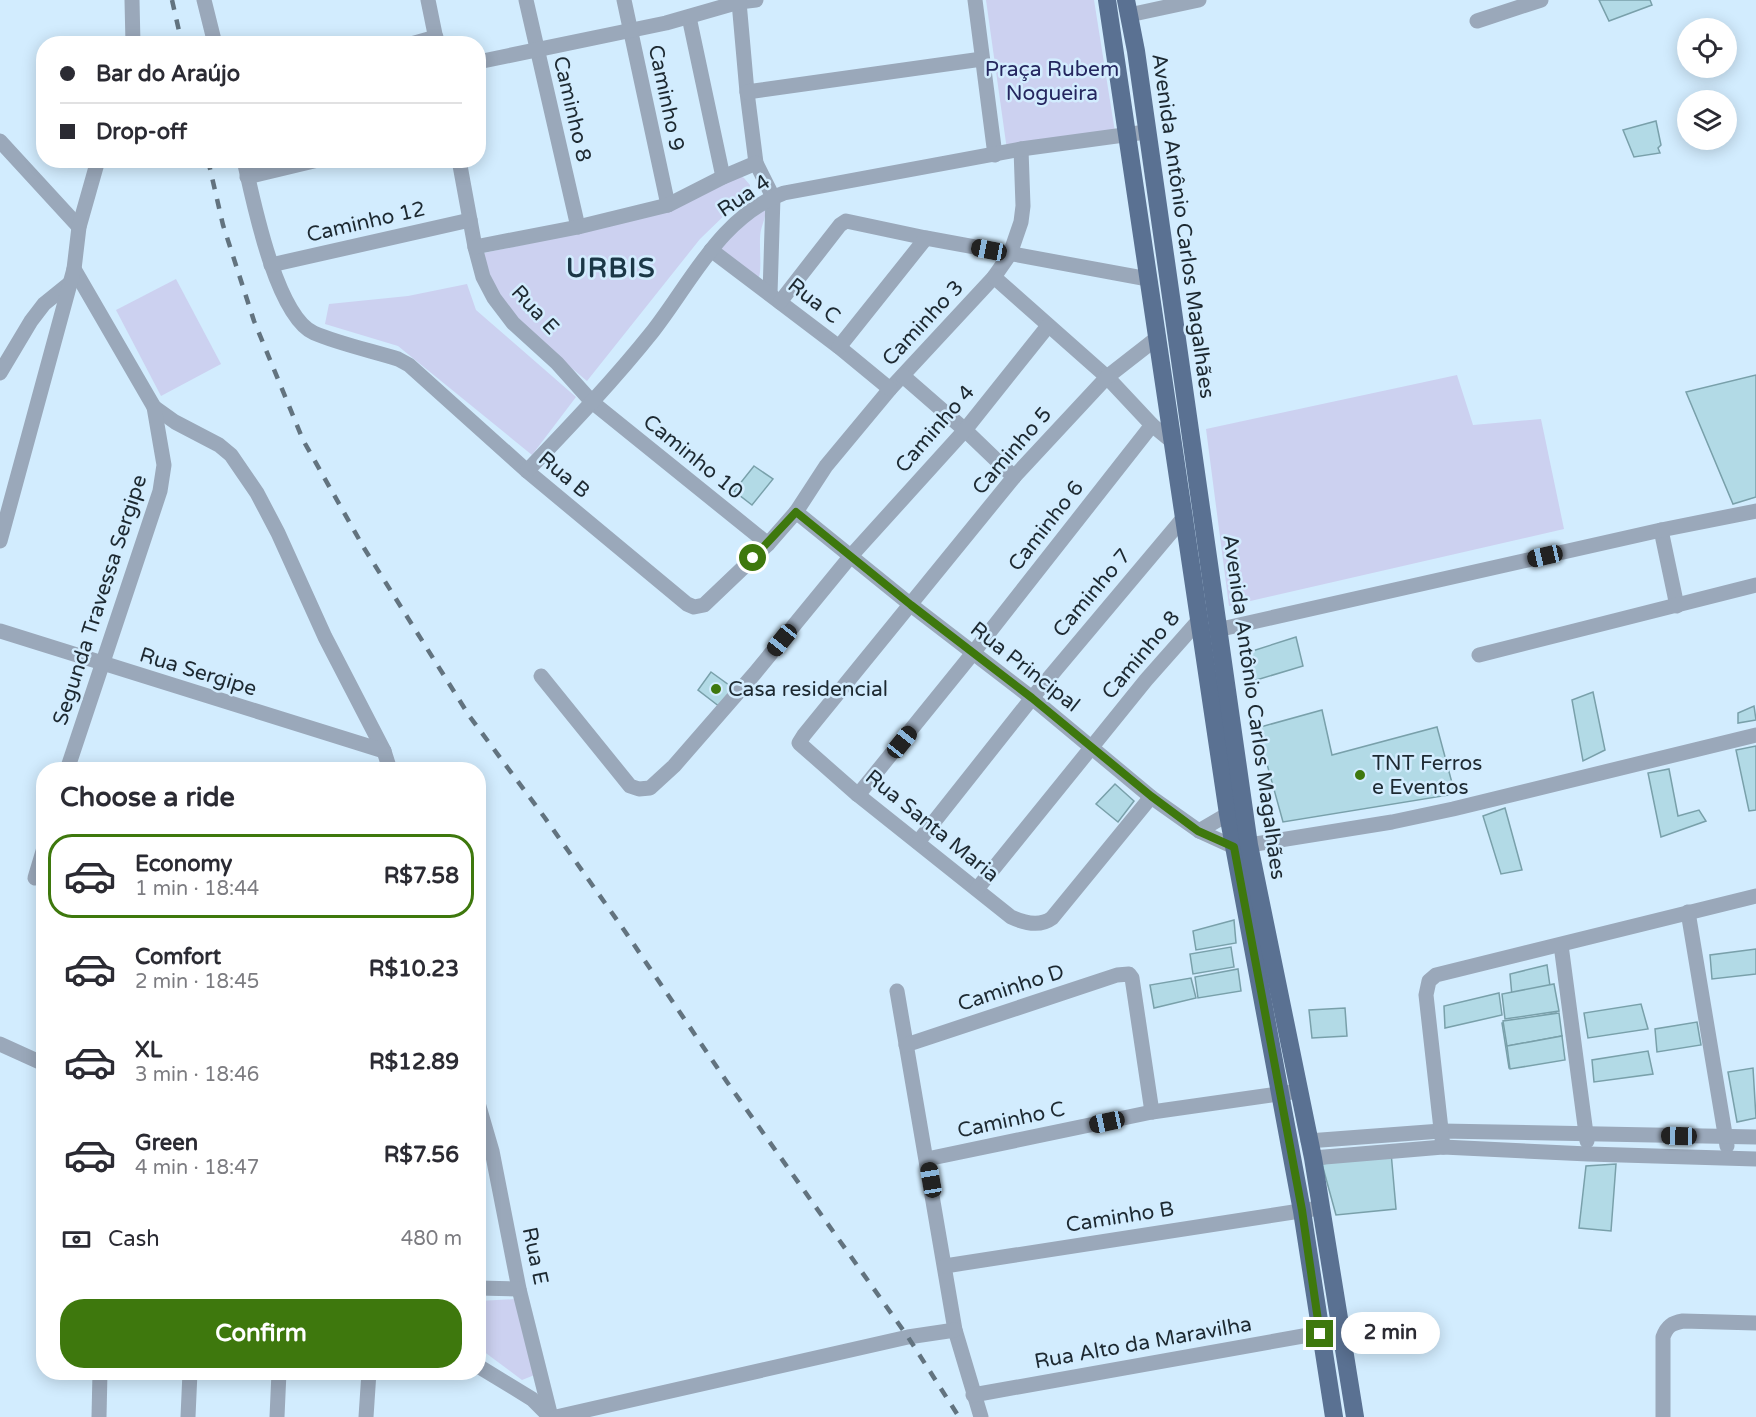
<!DOCTYPE html>
<html lang="en">
<head>
<meta charset="utf-8">
<style>
	body { margin:0; font-family:"Varela Round",sans-serif; background:#f7f7f7; color:#2b2b33; height:100vh; display:flex; flex-direction:column; font-size:22px; white-space:nowrap }
	* { box-sizing:border-box; margin:0 }
	p { font-size:20px; color:#7c7c81 }
	.icon { flex:none; width:33px; height:33px; fill:none; stroke:currentColor; stroke-width:2; stroke-linecap:round; stroke-linejoin:round }
	.map { position:relative; flex:1; overflow:hidden }
	.sheet { position:absolute; left:36px; top:762px; width:450px; height:618px; display:flex; flex-direction:column; background:#fff; border-radius:24px; box-shadow:0 3px 15px #0003 }
	.sheet>* { flex:none }
	.guide { position:absolute; left:36px; top:36px; width:450px; height:132px; border-radius:24px; box-shadow:0 3px 15px #0003; display:grid; align-content:center; height:132px; padding:0 24px; background:#fff }
	.fabs { position:absolute; left:1677px; top:18px; display:grid; gap:12px }
	.fabs a { display:grid; place-items:center; width:60px; height:60px; border-radius:50%; background:#fff; box-shadow:0 3px 15px #0003; font-size:30px }
	.end { position:absolute; width:27px; height:27px; margin:-14px; border:8px solid #3e780d; background:#fff; box-shadow:0 0 0 3px #fff }
	.from { border-radius:50% }
	.bubble { position:absolute; height:42px; border-radius:21px; background:#fff; box-shadow:0 3px 15px #0003; font-size:20px; font-weight:700; line-height:42px; text-align:center }
	.car { position:absolute; width:18px; height:36px; margin:-18px -9px; border-radius:8px; box-shadow:0 0 4px 2px #0007; background:linear-gradient(#222 24%,#8ab4d8 0 40%,#222 0 76%,#8ab4d8 0 86%,#222 0) }
	.guide b { display:flex; align-items:center; gap:21px; height:57px; font-size:22px }
	.guide b+b { border-top:2px solid #e1e1e2 }
	.guide i { width:15px; height:15px; background:#2b2b33 }
	ul { padding:0; list-style:none }
	li { display:flex; align-items:center; gap:18px; height:84px; margin:0 12px 9px; padding:0 12px; border:3px solid transparent; border-radius:24px }
	li div { flex:1 }
	li b { display:block; font-size:22px }
	li em { font-style:normal; font-weight:700 }
	li.current { border-color:#3e780d }
	li>.icon { width:54px; height:54px; stroke-width:1.5 }
	h2 { padding:0 24px; font-size:27px; line-height:72px }
	.pay { display:flex; align-items:center; gap:15px; height:66px; padding:0 24px; font-size:22px }
	.pay p { margin-inline-start:auto }
	.primary-button { display:flex; gap:12px; margin-top:auto; padding:12px 24px }
	.primary-button a { flex:1; height:69px; border-radius:24px; background:#3e780d; color:#fff; font-size:24px; font-weight:700; line-height:69px; text-align:center }
	.map>svg:first-child { display:block }
	.green { fill:#ccd1f0 }
	.building { fill:#b2dae6; stroke:#79a0aa; stroke-width:1.5 }
	.lines { fill:none; stroke-linecap:round; stroke-linejoin:round }
	.minor { stroke:#9aa8ba; stroke-width:15 }
	.major { stroke:#5a7192; stroke-width:18 }
	.rail { stroke:#62737f; stroke-width:4.5; stroke-dasharray:10 10; stroke-linecap:butt }
	.route { stroke:#3e780d; stroke-width:8 }
	.poi-dot { fill:#3e780d; stroke:#d2ecfe; stroke-width:2 }
	.labels { text-anchor:middle; dominant-baseline:central; stroke-width:5; stroke-linejoin:round; paint-order:stroke }
	.park-label { font-size:21px; fill:#25265f; stroke:#d2ecfe }
	.street-label { font-size:21px; fill:#1d2931; stroke:#d2ecfe }
	.poi-label { font-size:21px; fill:#1d2931; stroke:#d2ecfe; text-anchor:start }
	.district-label { font-size:27px; font-weight:bold; letter-spacing:1.5px; fill:#1b3747; stroke:#d2ecfe }
</style>
</head>
<body>
<div class="map">
<svg width="1756" height="1417" viewBox="0 0 1756 1417">
	<rect width="100%" height="100%" fill="#d2ecfe"/>
	<g class="green">
		<path d="M986,0H1094L1115,132L1007,150Z"/>
		<path d="M740,176L744,178L750,185L749,195L746,199L732,208L700,239L587,381L520,325L488,280L484,253L569,235Z"/>
		<path d="M765,210C766,217 763,222 761,230C758,243 763,270 758,280L711,242Z"/>
		<path d="M176,279L221,364L161,396L116,310Z"/>
		<path d="M467,284L476,310L576,397L532,455L398,346L325,324L329,304L408,296Z"/>
		<path d="M1457,375L1473,425L1541,419L1564,529L1229,606L1206,429Z"/>
		<path d="M515,1299L537,1374L522,1380L479,1348V1301Z"/>
	</g>
	<g class="building">
		<path d="M1599,0H1650L1652,5L1609,21Z"/>
		<path d="M1656,121L1661,145L1658,148L1660,153L1634,157L1623,130Z"/>
		<path d="M1756,375V497L1733,504L1686,392Z"/>
		<path d="M754,466L773,479L752,505L734,491Z"/>
		<path d="M1296,637L1303,666L1253,681L1246,653Z"/>
		<path d="M711,672L733,688L720,707L698,690Z"/>
		<path d="M1593,692L1605,750L1583,761L1572,700Z"/>
		<path d="M1754,706L1756,720L1738,723V713Z"/>
		<path d="M1322,710L1332,755L1437,727L1455,794L1283,822L1257,728Z"/>
		<path d="M1756,746V810L1749,811L1736,750Z"/>
		<path d="M1669,769L1678,816L1699,810L1706,821L1661,837L1648,773Z"/>
		<path d="M1115,784L1134,801L1118,822L1096,804Z"/>
		<path d="M1505,808L1522,870L1501,874L1483,816Z"/>
		<path d="M1234,920L1236,943L1196,950L1193,931Z"/>
		<path d="M1231,947L1234,967L1193,974L1190,954Z"/>
		<path d="M1756,949V974L1712,979L1710,955Z"/>
		<path d="M1547,965L1551,993L1512,996L1510,974Z"/>
		<path d="M1238,969L1241,991L1198,998L1195,977Z"/>
		<path d="M1191,978L1196,998L1154,1008L1150,985Z"/>
		<path d="M1554,984L1559,1011L1505,1019L1502,994Z"/>
		<path d="M1499,993L1502,1015L1445,1028L1444,1006Z"/>
		<path d="M1641,1004L1648,1029L1588,1038L1584,1013Z"/>
		<path d="M1345,1008L1347,1036L1312,1038L1309,1010Z"/>
		<path d="M1556,1013L1562,1059L1509,1068L1502,1023Z"/>
		<path d="M1559,1013L1562,1036L1507,1046L1503,1021Z"/>
		<path d="M1697,1022L1701,1045L1657,1052L1655,1029Z"/>
		<path d="M1562,1036L1565,1060L1510,1069L1507,1046Z"/>
		<path d="M1648,1051L1653,1074L1594,1082L1592,1060Z"/>
		<path d="M1753,1068L1756,1118L1737,1122L1728,1072Z"/>
		<path d="M1391,1152L1396,1209L1336,1215L1322,1164Z"/>
		<path d="M1616,1164L1611,1231L1579,1228L1586,1166Z"/>
	</g>
	<g class="lines">
		<g class="minor">
			<path d="M132,0L133,44"/>
			<path d="M204,0L215,44"/>
			<path d="M428,0L437,44"/>
			<path d="M526,0L578,227"/>
			<path d="M624,0L668,205"/>
			<path d="M975,0L995,155"/>
			<path d="M739,2L747,92L756,163L773,197L770,294"/>
			<path d="M1129,15L1199,0"/>
			<path d="M689,17L723,177"/>
			<path d="M1477,21L1541,0"/>
			<path d="M411,44L436,37"/>
			<path d="M478,62L666,23L739,2L756,0"/>
			<path d="M747,92L982,59"/>
			<path d="M0,141L79,227"/>
			<path d="M244,160C253,200 276,316 314,333C337,343 372,351 398,359L409,365L527,471L687,604L694,607L704,605L768,544L796,512L826,466L890,389L994,277L1010,254L1021,222L1023,206L1021,149"/>
			<path d="M459,160L475,247L483,277L494,298L513,323L557,363L592,402L768,544"/>
			<path d="M247,177L318,160"/>
			<path d="M475,247L578,227L668,205L723,177L756,163"/>
			<path d="M711,250L839,347L890,389"/>
			<path d="M271,265L470,220"/>
			<path d="M74,269L154,407L175,422L219,445L231,455L257,493L278,533L325,637L384,751L390,770"/>
			<path d="M994,277L1107,377L1152,425L1174,443"/>
			<path d="M780,302L840,225L846,221L926,238L1148,279"/>
			<path d="M839,347L926,238"/>
			<path d="M0,373L31,321L44,304L70,283"/>
			<path d="M903,376L965,430L1014,477"/>
			<path d="M527,471C570,426 614,380 653,331C692,281 721,216 784,193L1021,149L1146,132"/>
			<path d="M796,512L911,605L1032,698L1151,797L1199,831L1234,847"/>
			<path d="M1661,530L1677,606"/>
			<path d="M0,541L74,269L79,227L98,160"/>
			<path d="M0,631L384,751"/>
			<path d="M1208,632L1661,530L1756,511"/>
			<path d="M1479,655L1756,585"/>
			<path d="M541,676L630,786L639,789L650,788L674,766L755,673L850,557L965,430L1048,326"/>
			<path d="M67,770L160,491L164,465L154,407"/>
			<path d="M858,795L973,653L1152,425"/>
			<path d="M1151,797L1052,918C1040,927 1024,923 1011,917L858,795L799,743L804,735L1014,477L1107,377L1157,338"/>
			<path d="M1199,831L1228,814"/>
			<path d="M918,842L1032,698L1185,516"/>
			<path d="M1249,845L1392,822L1453,809L1756,735"/>
			<path d="M35,878L44,848"/>
			<path d="M977,889L1146,680L1200,619"/>
			<path d="M1688,912L1727,1146"/>
			<path d="M1561,945L1587,1141"/>
			<path d="M897,991L955,1330L981,1417"/>
			<path d="M0,1044L44,1064"/>
			<path d="M906,1045L1117,975L1129,974L1132,978L1152,1112"/>
			<path d="M478,1103L492,1151L519,1289L551,1417"/>
			<path d="M1308,1141L1441,1131L1756,1137"/>
			<path d="M1443,1147L1426,995L1429,981L1436,975L1756,896"/>
			<path d="M1313,1158L1443,1147L1588,1154L1756,1159"/>
			<path d="M927,1159L1152,1112L1299,1091"/>
			<path d="M945,1266L1313,1209"/>
			<path d="M478,1288L519,1289"/>
			<path d="M478,1366L532,1399L550,1417"/>
			<path d="M973,1395L1320,1333L1341,1328"/>
			<path d="M99,1417L100,1372"/>
			<path d="M188,1417L190,1372"/>
			<path d="M277,1417L279,1372"/>
			<path d="M366,1417L369,1372"/>
			<path d="M556,1417L908,1337L955,1330"/>
			<path d="M1663,1417V1337C1667,1326 1672,1323 1683,1321L1756,1323"/>
		</g>
		<g class="major">
			<path d="M1107,0L1228,814L1302,1211L1334,1417"/>
			<path d="M1126,0L1136,51L1249,845L1313,1158L1355,1417"/>
		</g>
		<g class="rail">
			<path d="M172,0L182,44"/>
			<path d="M208,160L223,225L254,321L303,440L364,548L470,717L545,818L624,930L727,1082L908,1337L959,1417"/>
		</g>
	</g>
	<g class="lines">
		<path class="route" d="M753,558L796,512L911,605L1032,698L1151,796L1198,831L1234,847L1302,1210L1320,1334"/>
	</g>
	<g class="poi-dot">
		<circle cx="716" cy="689" r="6"/>
		<circle cx="1360" cy="775" r="6"/>
	</g>
	<g class="labels">
		<g class="park-label">
			<text x="1052" y="69">Praça Rubem<tspan x="1052" dy="24">Nogueira</tspan></text>
		</g>
		<g class="street-label">
			<text transform="translate(666 98) rotate(78)">Caminho 9</text>
			<text transform="translate(572 109) rotate(77)">Caminho 8</text>
			<text transform="translate(744 196) rotate(-34)">Rua 4</text>
			<text transform="translate(366 222) rotate(-13)">Caminho 12</text>
			<text transform="translate(1183 226) rotate(82)">Avenida Antônio Carlos Magalhães</text>
			<text transform="translate(814 301) rotate(38)">Rua C</text>
			<text transform="translate(535 310) rotate(47)">Rua E</text>
			<text transform="translate(923 323) rotate(-47)">Caminho 3</text>
			<text transform="translate(935 429) rotate(-49)">Caminho 4</text>
			<text transform="translate(1012 451) rotate(-49)">Caminho 5</text>
			<text transform="translate(693 457) rotate(39)">Caminho 10</text>
			<text transform="translate(564 475) rotate(40)">Rua B</text>
			<text transform="translate(1046 526) rotate(-52)">Caminho 6</text>
			<text transform="translate(1092 593) rotate(-50)">Caminho 7</text>
			<text transform="translate(100 600) rotate(-72)">Segunda Travessa Sergipe</text>
			<text transform="translate(1141 655) rotate(-50)">Caminho 8</text>
			<text transform="translate(1025 667) rotate(38)">Rua Principal</text>
			<text transform="translate(198 672) rotate(17)">Rua Sergipe</text>
			<text transform="translate(1254 707) rotate(82)">Avenida Antônio Carlos Magalhães</text>
			<text transform="translate(932 826) rotate(39)">Rua Santa Maria</text>
			<text transform="translate(1011 988) rotate(-18)">Caminho D</text>
			<text transform="translate(1011 1120) rotate(-12)">Caminho C</text>
			<text transform="translate(1120 1217) rotate(-9)">Caminho B</text>
			<text transform="translate(535 1256) rotate(78)">Rua E</text>
			<text transform="translate(1143 1343) rotate(-10)">Rua Alto da Maravilha</text>
		</g>
		<g class="poi-label">
			<text x="728" y="689">Casa residencial</text>
			<text x="1372" y="763">TNT Ferros<tspan x="1372" dy="24">e Eventos</tspan></text>
		</g>
		<g class="district-label">
			<text x="611" y="268">URBIS</text>
		</g>
	</g>
</svg>
<div class="fabs">
<a><svg class="icon" aria-label="locate" viewBox="0 0 24 24"><circle cx="12" cy="12" r="6"/><path d="M12 2v4M12 18v4M2 12h4M18 12h4"/></svg></a>
<a><svg class="icon" aria-label="layers" viewBox="0 0 24 24"><path d="M12 4l9 5-9 5-9-5zM3 14l9 5 9-5"/></svg></a>
</div>
<i class="end from" style="left:753px;top:558px"></i>
<i class="end" style="left:1320px;top:1334px"></i>
<div class="bubble" style="left:1341px;top:1312px;width:99px">2 min</div>
<i class="car" style="left:989px;top:250px;rotate:281deg"></i>
<i class="car" style="left:1545px;top:556px;rotate:257deg"></i>
<i class="car" style="left:782px;top:640px;rotate:219deg"></i>
<i class="car" style="left:902px;top:742px;rotate:39deg"></i>
<i class="car" style="left:1107px;top:1122px;rotate:258deg"></i>
<i class="car" style="left:1679px;top:1136px;rotate:271deg"></i>
<i class="car" style="left:931px;top:1180px;rotate:350deg"></i>
<div class="guide">
<b><i class="from"></i>Bar do Araújo</b>
<b><i></i>Drop-off</b>
</div>
<section class="sheet">
<h2>Choose a ride</h2>
<ul>
<li class="current"><svg class="icon" aria-label="car" viewBox="0 0 24 24"><path d="M5 17H2v-5l4-1 3-4h7l3 4 3 1v5h-3M9 17h6M6 11h13"/><circle cx="7" cy="17" r="2"/><circle cx="17" cy="17" r="2"/></svg><div><b>Economy</b><p>1 min · 18:44</p></div><em>R$7.58</em></li>
<li><svg class="icon" aria-label="car" viewBox="0 0 24 24"><path d="M5 17H2v-5l4-1 3-4h7l3 4 3 1v5h-3M9 17h6M6 11h13"/><circle cx="7" cy="17" r="2"/><circle cx="17" cy="17" r="2"/></svg><div><b>Comfort</b><p>2 min · 18:45</p></div><em>R$10.23</em></li>
<li><svg class="icon" aria-label="car" viewBox="0 0 24 24"><path d="M5 17H2v-5l4-1 3-4h7l3 4 3 1v5h-3M9 17h6M6 11h13"/><circle cx="7" cy="17" r="2"/><circle cx="17" cy="17" r="2"/></svg><div><b>XL</b><p>3 min · 18:46</p></div><em>R$12.89</em></li>
<li><svg class="icon" aria-label="car" viewBox="0 0 24 24"><path d="M5 17H2v-5l4-1 3-4h7l3 4 3 1v5h-3M9 17h6M6 11h13"/><circle cx="7" cy="17" r="2"/><circle cx="17" cy="17" r="2"/></svg><div><b>Green</b><p>4 min · 18:47</p></div><em>R$7.56</em></li>
</ul>
<div class="pay"><svg class="icon" aria-label="cash" viewBox="0 0 24 24"><path d="M3 7h18v10H3z"/><circle cx="12" cy="12" r="2"/></svg>Cash<p>480 m</p></div>
<div class="primary-button"><a>Confirm</a></div>
</section>
</div>
</body>
</html>
